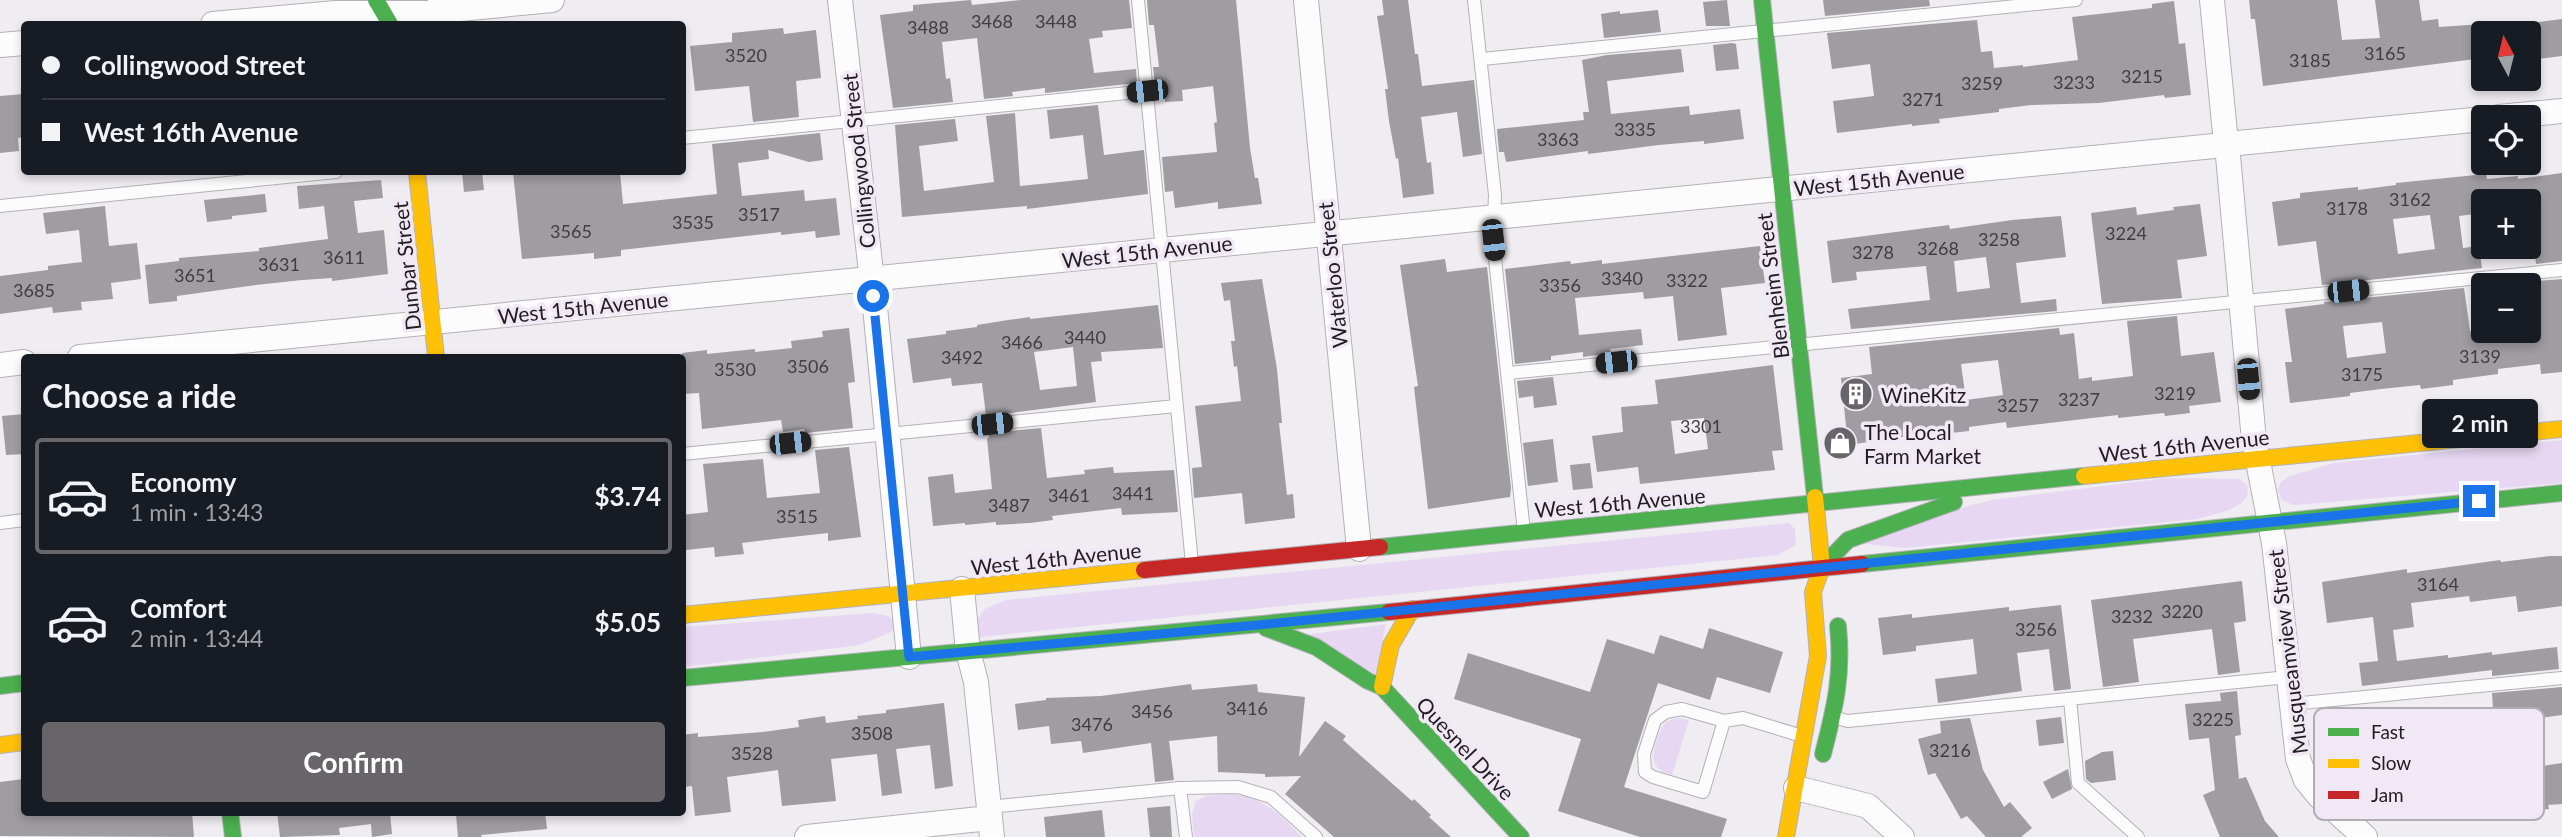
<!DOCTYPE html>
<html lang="en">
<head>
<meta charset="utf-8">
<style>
	body { margin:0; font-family:Lato,sans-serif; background:#242831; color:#f1f3f6; height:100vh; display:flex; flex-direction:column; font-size:26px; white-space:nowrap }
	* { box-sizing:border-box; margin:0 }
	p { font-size:23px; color:#9ea1a6 }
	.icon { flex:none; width:38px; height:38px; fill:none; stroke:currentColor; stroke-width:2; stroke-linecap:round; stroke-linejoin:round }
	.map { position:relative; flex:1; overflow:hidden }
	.panel { position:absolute; left:21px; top:354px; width:665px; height:462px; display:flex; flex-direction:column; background:#171b24; border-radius:7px; box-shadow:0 4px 10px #0003 }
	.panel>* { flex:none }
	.hud { position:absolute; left:21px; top:21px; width:665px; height:154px; border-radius:7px; box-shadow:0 4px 10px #0003; display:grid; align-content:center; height:154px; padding:0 21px; background:#171b24 }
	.needle { width:46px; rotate:353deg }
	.fabs { position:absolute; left:2471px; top:21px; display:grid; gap:14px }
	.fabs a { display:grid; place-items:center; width:70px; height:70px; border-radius:7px; background:#171b24; box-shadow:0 4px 10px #0003; font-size:35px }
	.end { position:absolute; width:32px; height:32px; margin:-16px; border:9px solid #1a73e8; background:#fff; box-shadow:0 0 0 4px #fff }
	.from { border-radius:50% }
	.bubble { position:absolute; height:49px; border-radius:7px; background:#171b24; box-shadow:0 4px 10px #0003; font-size:23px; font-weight:700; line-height:49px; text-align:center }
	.car { position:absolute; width:21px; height:42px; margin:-21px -10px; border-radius:9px; box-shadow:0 0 5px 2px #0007; background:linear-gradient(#222 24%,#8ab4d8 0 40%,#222 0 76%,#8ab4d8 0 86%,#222 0) }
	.hud b { display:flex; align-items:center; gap:24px; height:66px; font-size:26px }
	.hud b+b { border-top:2px solid #363941 }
	.hud i { width:18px; height:18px; background:#f1f3f6 }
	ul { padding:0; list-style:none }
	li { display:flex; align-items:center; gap:21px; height:116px; margin:0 14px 10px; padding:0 7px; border:4px solid transparent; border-radius:7px }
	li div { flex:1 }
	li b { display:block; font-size:26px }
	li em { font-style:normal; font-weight:700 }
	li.on { border-color:#68656a }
	li>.icon { width:63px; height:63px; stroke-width:1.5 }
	h2 { padding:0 21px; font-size:32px; line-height:84px }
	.button { display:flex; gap:14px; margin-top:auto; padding:14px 21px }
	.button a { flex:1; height:80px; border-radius:7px; background:#68656a; color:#fff; font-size:28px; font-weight:700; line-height:80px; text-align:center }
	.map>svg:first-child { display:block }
	.green { fill:#e7d7f2 }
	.building { fill:#9f9da2; fill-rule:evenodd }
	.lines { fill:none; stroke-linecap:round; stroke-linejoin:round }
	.lane-casing { stroke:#b4b1b6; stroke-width:14 }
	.street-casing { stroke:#b4b1b6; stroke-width:26 }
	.fast-casing { stroke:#b4b1b6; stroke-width:18 }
	.slow-casing { stroke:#b4b1b6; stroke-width:18 }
	.jam-casing { stroke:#b4b1b6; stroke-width:18 }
	.lane { stroke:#fdfcfd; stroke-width:12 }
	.street { stroke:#fdfcfd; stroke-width:24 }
	.fast { stroke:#4caf50; stroke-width:16 }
	.slow { stroke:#ffc107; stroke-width:16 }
	.jam { stroke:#c62828; stroke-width:16 }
	.route { stroke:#1a73e8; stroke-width:9 }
	.labels { text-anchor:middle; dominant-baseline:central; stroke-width:7; stroke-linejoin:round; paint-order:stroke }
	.number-label { font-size:18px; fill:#403d41 }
	.street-label { font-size:21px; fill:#201d21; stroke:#f0e9f5 }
	.poi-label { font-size:21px; fill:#201d21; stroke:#f0e9f5; text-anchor:start }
	.key { fill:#f0e9f5; stroke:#b2acb5; stroke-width:2 }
	.key-label { font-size:19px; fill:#201d21 }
</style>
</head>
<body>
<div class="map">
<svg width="2562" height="837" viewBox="0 0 2562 837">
	<rect width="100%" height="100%" fill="#efecf2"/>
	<g class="green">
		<path d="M2562,440V483L2293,505L2281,499L2278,489L2281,482L2290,476L2334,463Z"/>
		<path d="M2167,478L2239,479L2247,485C2254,509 2213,514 2197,519L1904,548L1857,543L1957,509L1992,500Z"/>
		<path d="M1789,523L1795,529L1796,545L1778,555L980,637L973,626L985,609L1006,600Z"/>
		<path d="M873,613C883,615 894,614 895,627L891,632L860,645L683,667V627Z"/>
		<path d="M1386,624L1375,674L1305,635Z"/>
		<path d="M1679,718L1689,720L1672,775C1667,773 1661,772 1657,767C1649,759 1657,733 1664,725C1667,720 1673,719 1679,718Z"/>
		<path d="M1230,794C1263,797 1280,814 1302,837H1194L1192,814L1196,801L1206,796Z"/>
	</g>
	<g class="building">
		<path d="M971,0L972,5L1021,0H1129L1132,28L1102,31L1103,37L1089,39L1094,73L1136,69L1137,83L1045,93V88L1012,92L1013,96L984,99L977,38L942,42L946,79L950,78L953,102L893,108L880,15L913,11V5Z"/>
		<path d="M1147,0H1236L1250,148L1255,178H1258L1262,204L1218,209V202L1175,208L1173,191L1165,192L1162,157L1217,152L1214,123L1217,122L1213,86L1182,90L1183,101L1165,102L1163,83L1155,84L1153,67H1159L1154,25H1149Z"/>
		<path d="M1382,0H1408L1415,54H1418L1422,86L1474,80L1482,154L1463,157L1457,112L1421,117L1427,163L1431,162L1434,194L1403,198L1398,158L1396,159L1389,121L1385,89H1388L1377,16L1384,15Z"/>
		<path d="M1727,0L1730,26H1706L1703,2Z"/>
		<path d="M1823,0H1929L1930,6L1825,16Z"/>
		<path d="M2249,0H2337L2342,40L2380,38L2375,0H2419L2422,21L2438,19L2439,27L2483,24V58L2263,86L2255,19H2251Z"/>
		<path d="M2174,1L2179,44L2185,43L2191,95L2165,98L2164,95L2099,103L2031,105L1999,109V112L1939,119L1940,123L1912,126V124L1837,133L1833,101L1874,96L1870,64L1832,69L1827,33L1977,20L1981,52L1992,51L1994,68L2023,65V67L2078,60L2072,17L2152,8V4Z"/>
		<path d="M1658,10L1661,32L1604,38L1601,14L1620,11V14Z"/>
		<path d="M2562,19V56L2529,60V23Z"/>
		<path d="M783,28L784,34L816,30L821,78L796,81L799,117L753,122L749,86L695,91L690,46L732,42V33Z"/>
		<path d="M1732,43L1736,44L1739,69L1716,71L1713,45Z"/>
		<path d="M1681,49L1684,72L1607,81L1611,114L1689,106L1690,115L1740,109L1744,139L1704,144V141L1659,145L1588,154V151L1506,162L1504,152H1499L1497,129L1584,120L1583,112H1589L1582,60L1607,55Z"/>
		<path d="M24,94V137L18,138L19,151L0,153V96Z"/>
		<path d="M1098,105L1104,155L1144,150L1148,194L1027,209V206L902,217L895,125L955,119L958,141L919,146L924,191L994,182L986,116L1015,113L1020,186L1050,183L1088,179L1083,135L1050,139L1047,110Z"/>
		<path d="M820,133L823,160L809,162L768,150L769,159L738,163L742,196L804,190L805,201L836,198L840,235L816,238L815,231L781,235V232L621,250V256L594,259V253L522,259L513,172H620L623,204L717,194L712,144Z"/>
		<path d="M462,172H482L484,190L464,192Z"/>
		<path d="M2562,173V261L2536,264L2532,229H2529V201H2483V213L2459,216L2463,248L2479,246L2482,268L2322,285L2316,241L2278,246L2272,202L2300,198V193L2358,187V190L2396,185V183L2486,174L2487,179L2518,176V179ZM2430,215L2435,249L2398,254L2393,219Z"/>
		<path d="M381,180L383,198L354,201L358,233L384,230L388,274L332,281V278L302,280L256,285L177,296V301L149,304L145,265L179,261V258L259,251V248L328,239L324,206L299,209L297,186Z"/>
		<path d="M265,194L267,212L232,216V219L207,222L204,200Z"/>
		<path d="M2200,204L2207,256L2177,260L2182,298L2102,304L2091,213L2136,207L2137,215L2174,210L2173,207Z"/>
		<path d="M105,206L109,246L137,243L141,279L111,283L113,299L81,302L82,310L53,313L52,307L0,314V276L48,270V266L82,262L79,230L46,234L43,213Z"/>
		<path d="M2061,216L2066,257L2016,263L2021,303L2056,299L2057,311L1851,329L1848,309L1930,300L1926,266L1856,272L1857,280L1832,283L1827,241L1949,225L1950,229L2012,220ZM1986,257L1990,288L1957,292L1954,261Z"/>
		<path d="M1760,246L1765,283L1721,288L1727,335L1678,341L1673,296L1644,299L1643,292L1575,298L1579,335L1641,329L1643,345L1610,349L1611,353L1583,357V352L1551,356V360L1515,364L1505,269L1570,261L1571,264L1602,260V264Z"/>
		<path d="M1445,259L1447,272L1487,267L1511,488L1510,497L1428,509L1414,387L1418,386L1400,265Z"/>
		<path d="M1262,279L1277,369L1282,423H1279L1287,495L1293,494L1295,518L1245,524L1242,493L1194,498L1192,468L1202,467L1195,406L1241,401L1237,366L1234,367L1231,341H1235L1230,300L1224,301L1221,283Z"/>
		<path d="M2562,279V372L2541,374L2540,364L2498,369V374L2453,380V385L2421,389L2420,385L2381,389L2350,393V396L2290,403L2285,362H2292L2285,309L2324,304V302L2464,288L2470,331H2529V286L2538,285V281ZM2382,322L2386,353L2347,358L2343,326Z"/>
		<path d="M1158,305L1163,348L1101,352L1102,361L1091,362L1096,402L986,416L982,383L952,386L951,378L913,383L907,339L946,334V331L977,327V325L1008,320L1030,317V319ZM1073,347L1077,386L1040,390L1034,352Z"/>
		<path d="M2177,316L2181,356L2214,352L2221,402L2189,406L2190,413L2165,416L2164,413L2118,418V415L2007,428L2006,422L1969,427V431L1942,434V431L1848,445L1841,378L1872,374L1869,347L2059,328L2060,335L2074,333L2079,379L2092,377V381L2133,376L2127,321ZM1998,360L2003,395L1966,400L1961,364Z"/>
		<path d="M849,328L855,382L848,383L853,428L805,433L804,429L783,432L781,420L702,429L699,393L682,394V353L707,350V354L755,349V352L792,348L791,341L823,337L822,331Z"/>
		<path d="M1773,365L1783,450L1772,451L1775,470L1640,484L1638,467L1597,472L1592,436L1623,432L1621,407L1658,404L1655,380ZM1704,418L1708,449L1675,454L1671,421Z"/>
		<path d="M1553,377L1557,405L1534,408L1533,396L1519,398L1517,381Z"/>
		<path d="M24,414V454L6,455L2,416Z"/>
		<path d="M1041,428L1047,478L1085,474L1084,470L1113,467L1114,473L1174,470L1178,512L1122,515L1121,508L1052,516L1053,520L1030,523L996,525V522L965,525V523L933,526L928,477L953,474L955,493L992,489L987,438H989L988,433Z"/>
		<path d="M1553,439L1558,482L1528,486L1523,443Z"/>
		<path d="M849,447L861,537L828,541V533L774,539L742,543L744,554L715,557L714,547L686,550L682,515L708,512L703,464L763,459L767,498L820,493L815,450Z"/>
		<path d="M1590,463L1593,488L1573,490L1570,465Z"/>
		<path d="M2550,556H2562V606L2518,612L2516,596L2470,602L2469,596L2411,603L2414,627L2393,630L2397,661L2448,655V658L2492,652V655L2557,647L2559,669L2492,676V670L2362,686L2359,663L2378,661L2373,617L2327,623L2322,582L2407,569V573L2500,560L2501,562Z"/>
		<path d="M2242,581L2246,621L2234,623L2240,672L2218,675L2212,629L2133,639L2139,682L2103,687L2091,600Z"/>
		<path d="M2061,605L2071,689L2054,691L2049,649L2017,653L2022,691L1938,703L1935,679L1977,674L1973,639L1916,646V651L1883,655L1878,618L1912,614V618L2009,607V611Z"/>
		<path d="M1709,628L1783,652L1770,693L1717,677L1710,700L1658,683L1624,787L1727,819L1721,837H1640L1558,811L1581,739L1454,699L1468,653L1590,692L1607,639L1654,654L1660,635L1703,649Z"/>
		<path d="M1191,684L1192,690L1257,684L1258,692L1305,697L1299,757L1325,721L1346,736L1343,740L1412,801L1414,799L1431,815L1429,817L1451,837H1334L1285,794L1301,776L1265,777V774L1218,772L1217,736L1169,741L1174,780L1155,782L1151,743L1083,753L1081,741L1051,744L1049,726L1018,730L1015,704L1046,700V698L1101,696Z"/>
		<path d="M2562,687V715L2495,724V732L2473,735L2472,729L2438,733L2436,716L2493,709L2492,693Z"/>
		<path d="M2237,691L2241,735L2235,736L2239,779L2246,777L2265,821L2279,837H2220L2203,795L2215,790L2209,738L2189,740L2185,704L2221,701L2220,693Z"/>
		<path d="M944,703L953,786L935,789L930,745L896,749L902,793L882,796L877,754L831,759L836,801L782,806L778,770L727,777L731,812L695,816L692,786L682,787V735L698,733V737L763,732L799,727L798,720L825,716L826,723L858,719L857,716L886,713V710Z"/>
		<path d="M2061,717L2064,743L2039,746L2036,720Z"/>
		<path d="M1970,718L1983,770L2004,807L2010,802L2032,828L2021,837H1986L1967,816L1961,819L1935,773L1928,775L1918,739L1941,733L1940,721Z"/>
		<path d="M2113,751L2116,780L2091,783L2086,779L2085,761L2102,752Z"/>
		<path d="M2562,763V804L2548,805L2549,809L2471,818L2410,809L2415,779L2440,782L2445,789L2444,783L2463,785L2462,778Z"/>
		<path d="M2068,769L2072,789L2052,799L2043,782Z"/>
		<path d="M24,779V812H192L194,837L0,836V782Z"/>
		<path d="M1170,806L1172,837H1150L1147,808Z"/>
		<path d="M1102,810L1105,837H1046L1044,817Z"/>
		<path d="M277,812H390L392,834L372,837L371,824L339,828L340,835L280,837Z"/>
		<path d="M484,812H545L547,829L481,835L482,837H458L456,815Z"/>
	</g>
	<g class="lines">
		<defs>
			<g id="lane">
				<path d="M1138,0L1192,564"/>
				<path d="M1474,0L1495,195L1493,240L1524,532"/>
				<path d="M1482,59L2076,0"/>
				<path d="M682,138L1147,91"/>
				<path d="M0,206L336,172"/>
				<path d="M1509,373L2562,270"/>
				<path d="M682,454L1176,406"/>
				<path d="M0,523L24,520"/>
				<path d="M2070,699L2078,783L2138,837"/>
				<path d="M2291,704L2562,678"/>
				<path d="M1836,718L1848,721L2288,677"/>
				<path d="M1724,721L1703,792L1653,777L1645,772L1644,754L1655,720L1666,712L1682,709L1724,721L1743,718L1802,736"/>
				<path d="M1180,788L1186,837"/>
				<path d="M989,807L1180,788L1238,787L1271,797L1316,837"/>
			</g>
			<g id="street">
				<path d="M840,0L875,307L909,657"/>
				<path d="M1306,0L1359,549"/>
				<path d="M2212,0L2225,133"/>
				<path d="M213,24L336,13L429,12L552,0"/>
				<path d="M0,45L24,43"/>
				<path d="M2499,117L2562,111"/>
				<path d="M2238,143L2483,119"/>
				<path d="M2228,156L2254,441L2274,543L2298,759L2306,780L2319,796L2365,837"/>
				<path d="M80,357L2214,146"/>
				<path d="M0,365L24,362"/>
				<path d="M962,589L968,651L976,682L992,837"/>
				<path d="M1796,788L1868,806L1902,837"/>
				<path d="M807,837L990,818"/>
			</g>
			<g id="fast">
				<path d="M376,0L390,24"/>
				<path d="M1762,0L1815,497"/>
				<path d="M1380,547L2084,476"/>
				<path d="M1862,564L2562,493"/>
				<path d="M1822,567L1848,540L1954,502"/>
				<path d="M1266,628L1316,647L1368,681L1382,687L1521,837"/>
				<path d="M682,678L1389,612"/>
				<path d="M0,686L24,683"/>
				<path d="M1823,754C1835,707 1843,675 1838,626"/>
				<path d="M230,812L233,837"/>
			</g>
			<g id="slow">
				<path d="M417,172L436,357"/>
				<path d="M2084,476L2562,429"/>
				<path d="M682,615L1144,570"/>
				<path d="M1382,687L1391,645L1412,609"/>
				<path d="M0,745L24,742"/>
				<path d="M1786,837L1818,656L1813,592L1822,567L1815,497"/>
			</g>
			<g id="jam">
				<path d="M1144,570L1380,547"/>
				<path d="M1389,612L1862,564"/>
			</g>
		</defs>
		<use href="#lane" class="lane-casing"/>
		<use href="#street" class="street-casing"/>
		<use href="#fast" class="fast-casing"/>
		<use href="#slow" class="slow-casing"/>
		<use href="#jam" class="jam-casing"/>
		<use href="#lane" class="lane"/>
		<use href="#street" class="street"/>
		<use href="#fast" class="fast"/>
		<use href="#slow" class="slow"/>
		<use href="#jam" class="jam"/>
	</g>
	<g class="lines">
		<path class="route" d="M873,296L909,657L1258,625L2479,501"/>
	</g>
	<defs>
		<symbol id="building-disc" viewBox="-11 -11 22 22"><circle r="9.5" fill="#68656a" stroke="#f0e9f5"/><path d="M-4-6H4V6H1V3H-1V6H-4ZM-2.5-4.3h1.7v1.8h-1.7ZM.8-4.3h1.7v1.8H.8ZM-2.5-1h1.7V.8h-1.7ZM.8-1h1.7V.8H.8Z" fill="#fff"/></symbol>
		<symbol id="shop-disc" viewBox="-11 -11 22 22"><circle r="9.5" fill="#68656a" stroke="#f0e9f5"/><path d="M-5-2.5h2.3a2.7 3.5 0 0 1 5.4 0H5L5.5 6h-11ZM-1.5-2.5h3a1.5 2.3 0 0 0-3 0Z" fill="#fff"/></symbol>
	</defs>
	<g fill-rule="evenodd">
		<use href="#building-disc" x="1837" y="375" width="38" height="38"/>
		<use href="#shop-disc" x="1821" y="424" width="38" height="38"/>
	</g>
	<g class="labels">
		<g class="number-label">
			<text x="992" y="21">3468</text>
			<text x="1056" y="21">3448</text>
			<text x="928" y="27">3488</text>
			<text x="2385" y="53">3165</text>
			<text x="746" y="55">3520</text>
			<text x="2310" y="60">3185</text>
			<text x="2142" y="76">3215</text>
			<text x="2074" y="82">3233</text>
			<text x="1982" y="83">3259</text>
			<text x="1923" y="99">3271</text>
			<text x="1635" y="129">3335</text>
			<text x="1558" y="139">3363</text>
			<text x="2410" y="199">3162</text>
			<text x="2347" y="208">3178</text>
			<text x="759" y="214">3517</text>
			<text x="693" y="222">3535</text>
			<text x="571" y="231">3565</text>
			<text x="2126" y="233">3224</text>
			<text x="1999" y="239">3258</text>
			<text x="1938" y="248">3268</text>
			<text x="1873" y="252">3278</text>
			<text x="344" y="257">3611</text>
			<text x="279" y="264">3631</text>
			<text x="195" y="275">3651</text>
			<text x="1622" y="278">3340</text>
			<text x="1687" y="280">3322</text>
			<text x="1560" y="285">3356</text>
			<text x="34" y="290">3685</text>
			<text x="1085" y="337">3440</text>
			<text x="1022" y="342">3466</text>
			<text x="2480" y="356">3139</text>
			<text x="962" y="357">3492</text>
			<text x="808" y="366">3506</text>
			<text x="735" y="369">3530</text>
			<text x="2362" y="374">3175</text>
			<text x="2175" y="393">3219</text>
			<text x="2079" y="399">3237</text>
			<text x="2018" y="405">3257</text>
			<text x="1701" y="426">3301</text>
			<text x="1133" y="493">3441</text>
			<text x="1069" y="495">3461</text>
			<text x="1009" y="505">3487</text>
			<text x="797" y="516">3515</text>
			<text x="2438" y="584">3164</text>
			<text x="2182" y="611">3220</text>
			<text x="2132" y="616">3232</text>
			<text x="2036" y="629">3256</text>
			<text x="1247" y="708">3416</text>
			<text x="1152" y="711">3456</text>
			<text x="2213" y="719">3225</text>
			<text x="1092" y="724">3476</text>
			<text x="872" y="733">3508</text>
			<text x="1950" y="750">3216</text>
			<text x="752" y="753">3528</text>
		</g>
		<g class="street-label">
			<text transform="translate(858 161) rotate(-96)">Collingwood Street</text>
			<text transform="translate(1879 179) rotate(-6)">West 15th Avenue</text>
			<text transform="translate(1147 251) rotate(-6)">West 15th Avenue</text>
			<text transform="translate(406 266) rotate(-96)">Dunbar Street</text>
			<text transform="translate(1332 275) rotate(-96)">Waterloo Street</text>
			<text transform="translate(1772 286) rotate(-97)">Blenheim Street</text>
			<text transform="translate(583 307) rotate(-6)">West 15th Avenue</text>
			<text transform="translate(2184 445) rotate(-6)">West 16th Avenue</text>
			<text transform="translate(1620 502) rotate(-5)">West 16th Avenue</text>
			<text transform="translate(1056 558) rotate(-6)">West 16th Avenue</text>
			<text transform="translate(2287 652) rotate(-97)">Musqueamview Street</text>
			<text transform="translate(1466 748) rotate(47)">Quesnel Drive</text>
		</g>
		<g class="poi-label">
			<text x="1881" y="394">WineKitz</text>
			<text x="1864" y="431">The Local<tspan x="1864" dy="24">Farm Market</tspan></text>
		</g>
	</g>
	<rect x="2314" y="708" width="230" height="112" rx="10" class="key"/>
	<rect x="2328" y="728" width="31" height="8" fill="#4caf50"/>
	<rect x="2328" y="759" width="31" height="9" fill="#ffc107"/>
	<rect x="2328" y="791" width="31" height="8" fill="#c62828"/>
	<g class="key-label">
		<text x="2371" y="739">Fast</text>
		<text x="2371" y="770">Slow</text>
		<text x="2371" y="802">Jam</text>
	</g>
</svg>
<div class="fabs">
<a><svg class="needle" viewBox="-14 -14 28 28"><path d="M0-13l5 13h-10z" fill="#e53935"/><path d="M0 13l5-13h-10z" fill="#9ea1a6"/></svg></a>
<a><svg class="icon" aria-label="locate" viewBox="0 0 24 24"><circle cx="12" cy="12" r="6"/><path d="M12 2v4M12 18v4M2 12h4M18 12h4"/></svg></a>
<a>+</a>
<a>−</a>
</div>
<i class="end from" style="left:873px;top:296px"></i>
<i class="end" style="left:2479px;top:501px"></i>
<div class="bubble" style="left:2422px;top:399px;width:116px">2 min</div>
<i class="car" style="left:1147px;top:91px;rotate:264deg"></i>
<i class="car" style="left:1493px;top:240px;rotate:174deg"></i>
<i class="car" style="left:2348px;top:291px;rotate:84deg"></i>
<i class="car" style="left:1616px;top:362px;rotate:264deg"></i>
<i class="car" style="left:2248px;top:379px;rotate:175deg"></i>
<i class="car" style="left:992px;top:424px;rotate:84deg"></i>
<i class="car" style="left:790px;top:443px;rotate:84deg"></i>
<div class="hud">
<b><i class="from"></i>Collingwood Street</b>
<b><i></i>West 16th Avenue</b>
</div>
<section class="panel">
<h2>Choose a ride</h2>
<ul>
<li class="on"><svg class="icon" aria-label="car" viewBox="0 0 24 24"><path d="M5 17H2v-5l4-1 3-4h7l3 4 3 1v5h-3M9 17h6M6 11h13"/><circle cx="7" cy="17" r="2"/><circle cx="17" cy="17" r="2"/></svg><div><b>Economy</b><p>1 min · 13:43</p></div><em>$3.74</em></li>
<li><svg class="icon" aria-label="car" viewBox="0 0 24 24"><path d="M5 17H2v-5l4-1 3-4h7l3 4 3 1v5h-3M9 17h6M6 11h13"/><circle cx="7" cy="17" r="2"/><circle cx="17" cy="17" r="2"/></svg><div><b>Comfort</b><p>2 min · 13:44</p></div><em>$5.05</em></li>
</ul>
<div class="button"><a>Confirm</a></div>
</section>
</div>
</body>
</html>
